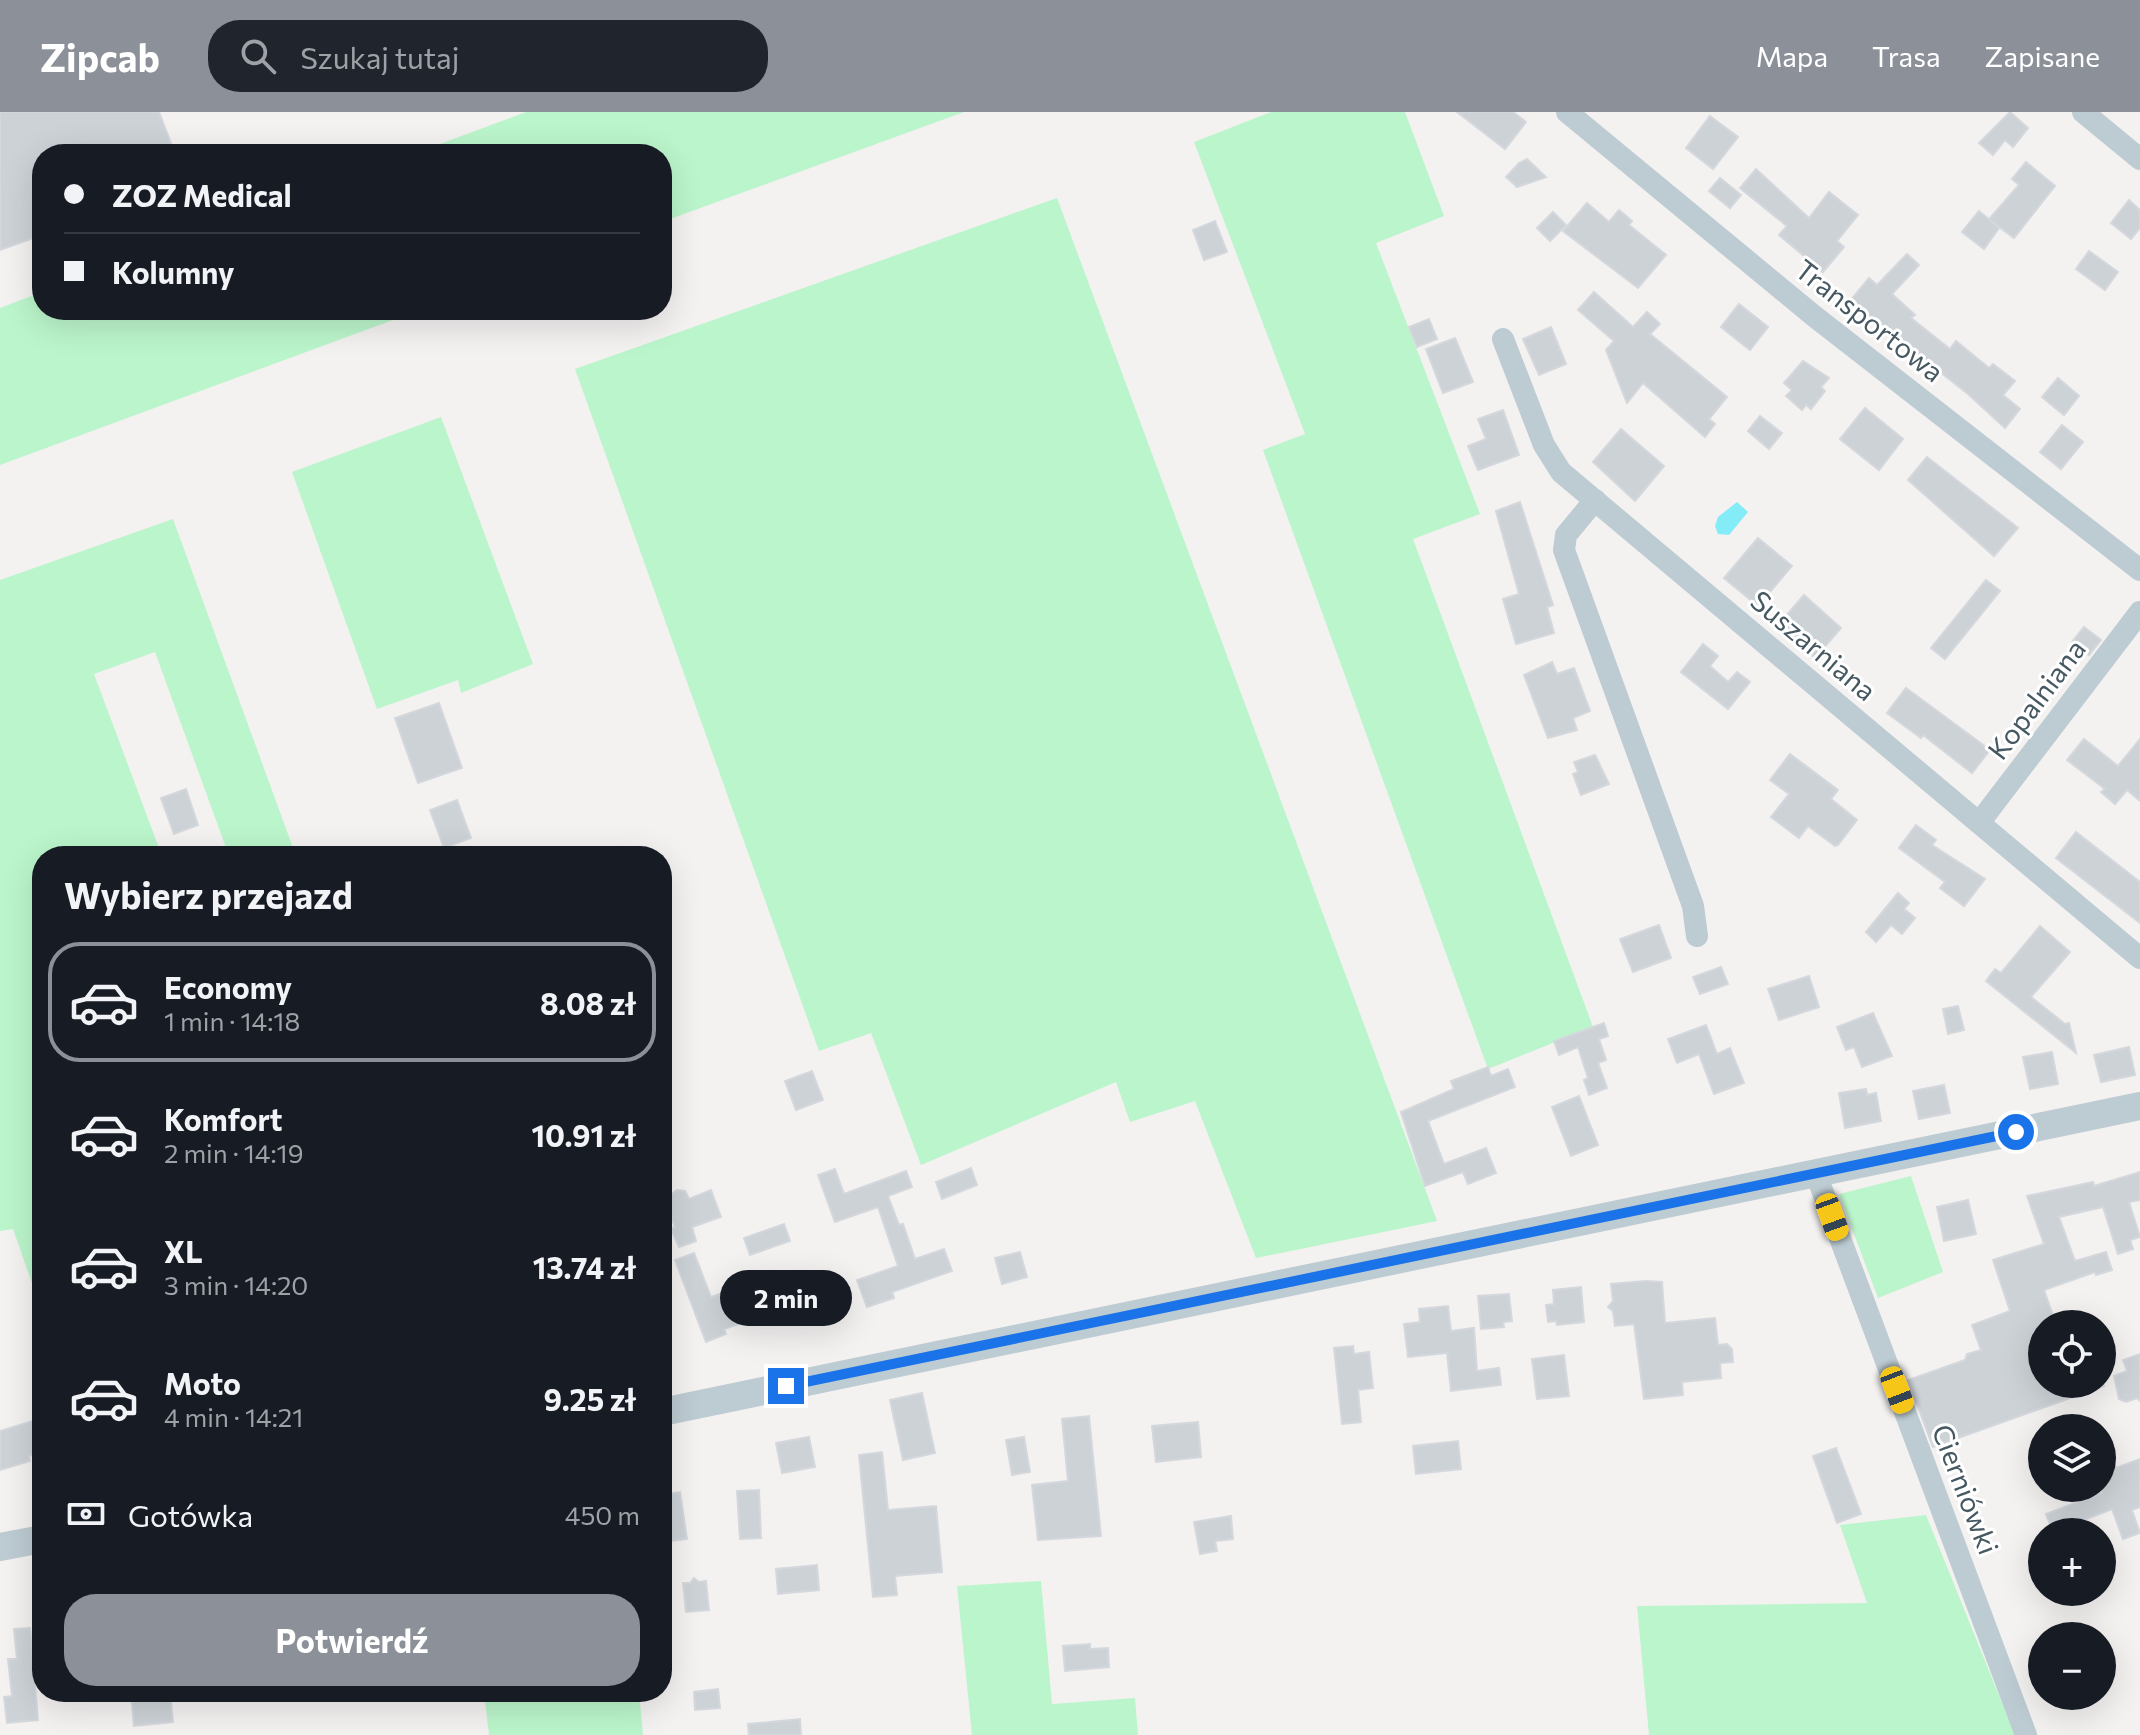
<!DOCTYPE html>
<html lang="pl">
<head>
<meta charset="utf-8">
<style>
	body { margin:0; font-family:Commissioner,sans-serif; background:#20242c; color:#f1f3f6; height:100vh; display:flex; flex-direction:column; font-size:30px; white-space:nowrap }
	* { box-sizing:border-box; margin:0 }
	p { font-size:26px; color:#9ea1a6 }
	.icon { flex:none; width:44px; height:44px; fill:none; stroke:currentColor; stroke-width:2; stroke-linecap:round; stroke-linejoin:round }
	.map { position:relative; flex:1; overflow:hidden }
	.details { position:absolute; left:32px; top:734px; width:640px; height:856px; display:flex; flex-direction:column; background:#171b24; border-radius:32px; box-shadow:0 8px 32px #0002 }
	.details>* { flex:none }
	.top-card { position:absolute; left:32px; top:32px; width:640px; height:176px; border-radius:32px; box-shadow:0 8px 32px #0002; display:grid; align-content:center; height:176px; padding:0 32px; background:#171b24 }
	.tools { position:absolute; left:2028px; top:1198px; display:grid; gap:16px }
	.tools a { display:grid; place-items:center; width:88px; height:88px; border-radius:50%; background:#171b24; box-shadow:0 8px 32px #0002; font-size:40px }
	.end { position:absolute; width:36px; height:36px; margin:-18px; border:10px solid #1a73e8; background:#fff; box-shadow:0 0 0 4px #fff }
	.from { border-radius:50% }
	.bubble { position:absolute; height:56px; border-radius:28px; background:#171b24; box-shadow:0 8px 32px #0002; font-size:26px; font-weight:700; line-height:56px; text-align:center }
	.car { position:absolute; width:24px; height:48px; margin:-24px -12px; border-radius:10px; box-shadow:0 0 6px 2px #0007; background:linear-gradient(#f5c518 24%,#345 0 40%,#f5c518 0 76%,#345 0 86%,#f5c518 0) }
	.top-card b { display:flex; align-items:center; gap:28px; height:76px; font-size:30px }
	.top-card b+b { border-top:2px solid #363941 }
	.top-card i { width:20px; height:20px; background:#f1f3f6 }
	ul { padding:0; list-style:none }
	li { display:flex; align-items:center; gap:24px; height:120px; margin:0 16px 12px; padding:0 16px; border:4px solid transparent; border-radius:32px }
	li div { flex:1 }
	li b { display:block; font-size:30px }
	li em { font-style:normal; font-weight:700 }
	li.active { border-color:#8c9099 }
	li>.icon { width:72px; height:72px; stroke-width:1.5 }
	h2 { padding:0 32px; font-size:36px; line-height:96px }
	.pay { display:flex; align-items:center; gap:20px; height:88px; padding:0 32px; font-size:30px }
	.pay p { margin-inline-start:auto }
	.button { display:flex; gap:16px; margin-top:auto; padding:16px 32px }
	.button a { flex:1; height:92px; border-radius:32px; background:#8c9099; color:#fff; font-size:32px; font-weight:700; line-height:92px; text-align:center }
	header { display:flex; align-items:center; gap:48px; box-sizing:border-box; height:112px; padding:0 40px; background:#8c9099; color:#fff }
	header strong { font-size:38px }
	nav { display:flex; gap:44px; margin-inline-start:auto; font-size:28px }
	.search { width:560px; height:72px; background:#20242c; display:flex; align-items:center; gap:20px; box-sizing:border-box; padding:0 28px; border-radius:32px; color:#9ea1a6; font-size:30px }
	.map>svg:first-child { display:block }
	.green { fill:#bbf5cb }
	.water { fill:#84ecf7 }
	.building { fill:#ccd2d6; stroke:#d4d8dd; stroke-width:2 }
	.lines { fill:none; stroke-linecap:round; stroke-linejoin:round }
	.minor { stroke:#bdcbd2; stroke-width:22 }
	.tertiary { stroke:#bdcbd2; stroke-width:28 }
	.route { stroke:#1a73e8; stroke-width:10 }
	.labels { text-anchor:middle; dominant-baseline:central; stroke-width:6; stroke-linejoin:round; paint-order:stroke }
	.street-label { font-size:28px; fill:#465861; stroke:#fff }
</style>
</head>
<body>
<header>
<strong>Zipcab</strong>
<div class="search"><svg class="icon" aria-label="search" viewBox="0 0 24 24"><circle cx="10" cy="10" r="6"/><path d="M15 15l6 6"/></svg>Szukaj tutaj</div>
<nav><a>Mapa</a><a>Trasa</a><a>Zapisane</a></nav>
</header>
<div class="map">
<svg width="2140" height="1623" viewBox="0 0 2140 1623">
	<rect width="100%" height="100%" fill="#f4f1f1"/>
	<g class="green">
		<path d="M526,0H964L662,110V42H413Z"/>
		<path d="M1271,0H1405L1444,104L1376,131L1480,402L1413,427L1593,915L1488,957L1263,338L1305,322L1194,30Z"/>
		<path d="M1057,86L1437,1109L1256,1146L1195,989L1130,1010L1116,970L921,1053L871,921L819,939L575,257Z"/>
		<path d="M42,180V198H420L0,353V196Z"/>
		<path d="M441,305L533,552L461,581L458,568L377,597L292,360Z"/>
		<path d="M173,407L296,744H229L155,540L94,562L162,744H42V1200L13,1117L0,1119V468Z"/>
		<path d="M1911,1064L1943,1160L1878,1186L1839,1082Z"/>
		<path d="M1926,1403L2015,1623H1649L1637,1494L1867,1491L1840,1413Z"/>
		<path d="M1041,1469L1052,1592L1135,1586L1138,1623H972L957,1474Z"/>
		<path d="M484,1580H639L643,1623H489Z"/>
	</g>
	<path class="water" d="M1737,390L1748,400L1729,423L1718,422L1715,414L1718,405Z"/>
	<g class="building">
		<path d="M0,0H159L175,42H42V123L0,138Z"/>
		<path d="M1457,0H1513L1526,10L1505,37Z"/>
		<path d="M2010,0L2028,16L2013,35L2005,28L1993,43L1979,31Z"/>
		<path d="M1710,4L1738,25L1713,57L1686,36Z"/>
		<path d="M1527,47L1546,65L1517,75L1506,65L1519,51Z"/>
		<path d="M2026,50L2055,74L2014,126L1989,107L2019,73L2012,67Z"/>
		<path d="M1756,57L1809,106L1829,80L1858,103L1837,129L1844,135L1823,160L1779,123L1787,114L1740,76Z"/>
		<path d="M1720,66L1741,83L1730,96L1709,79Z"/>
		<path d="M2129,88L2140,98V116L2131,127L2111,111Z"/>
		<path d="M1587,91L1609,110L1619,98L1632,109L1629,113L1666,143L1638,176L1563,119Z"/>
		<path d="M1979,99L1999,116L1984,137L1962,120Z"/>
		<path d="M1553,100L1566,113L1550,129L1537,116Z"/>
		<path d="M1215,109L1227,140L1204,148L1193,118Z"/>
		<path d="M2089,139L2118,160L2105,178L2076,157Z"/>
		<path d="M1907,142L1919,153L1892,182L1915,203L1911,206L1950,237L1956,229L1989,256L1993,252L2015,269L2003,283L2020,297L2005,316L1968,282L1850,189L1869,166L1877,173Z"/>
		<path d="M1594,180L1633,215L1647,200L1660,212L1650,222L1727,285L1709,307L1715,312L1705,325L1643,271L1627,291L1606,238L1614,229L1578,198Z"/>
		<path d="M1739,192L1768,215L1750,238L1721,215Z"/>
		<path d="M1429,207L1437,227L1417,235L1409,215Z"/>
		<path d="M1551,215L1566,252L1539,263L1523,227Z"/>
		<path d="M1455,226L1473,270L1443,281L1426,237Z"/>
		<path d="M1803,249L1829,266L1821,275L1825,279L1811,297L1806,293L1802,298L1786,284L1792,278L1784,271Z"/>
		<path d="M2058,266L2079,284L2064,303L2042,285Z"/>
		<path d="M1865,296L1903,327L1879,358L1840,327Z"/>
		<path d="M1503,298L1519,343L1478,358L1468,334L1486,327L1478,307Z"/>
		<path d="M1760,304L1782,321L1769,337L1748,319Z"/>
		<path d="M2062,313L2083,330L2061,357L2040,340Z"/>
		<path d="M1621,317L1664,354L1635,389L1593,350Z"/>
		<path d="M1927,345L2018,416L1994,444L1908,368Z"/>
		<path d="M1520,390L1553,493L1547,495L1554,521L1516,532L1503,487L1519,482L1496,399Z"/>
		<path d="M1758,426L1792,454L1758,494L1724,466Z"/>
		<path d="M1986,468L2000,479L1945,547L1931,536Z"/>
		<path d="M1804,483L1841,516L1815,546L1778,513Z"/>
		<path d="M2084,515L2101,528L2089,543L2072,530Z"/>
		<path d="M1703,532L1718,544L1710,554L1728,570L1737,560L1750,570L1728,597L1681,560Z"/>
		<path d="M1552,550L1557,562L1574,556L1590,599L1573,606L1577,618L1548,626L1524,563Z"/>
		<path d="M1906,576L1990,638L1972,661L1923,623L1921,626L1887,601Z"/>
		<path d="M439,591L462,656L418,671L395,606Z"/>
		<path d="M2084,627L2118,654L2140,627V689L2127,678L2115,692L2101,680L2105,677L2067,648Z"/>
		<path d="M1790,642L1838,678L1831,687L1857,708L1838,733L1835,734L1808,714L1799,726L1771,705L1789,682L1770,668Z"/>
		<path d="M1595,643L1609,672L1581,683L1573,662L1578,660L1574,650Z"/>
		<path d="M186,677L198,713L174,722L161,686Z"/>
		<path d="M457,688L471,726L444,736L430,698Z"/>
		<path d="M1916,713L1936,728L1932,733L1985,767L1964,794L1940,776L1945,770L1899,736Z"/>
		<path d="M2076,720L2140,770V811L2056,746Z"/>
		<path d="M1898,781L1909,791L1904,797L1915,806L1902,822L1891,813L1876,830L1866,820Z"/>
		<path d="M1659,813L1671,846L1633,860L1620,827Z"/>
		<path d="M2040,814L2070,840L2031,885L2065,912L2069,911L2076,941L1986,869L1995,857L2001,861Z"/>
		<path d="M1721,855L1728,872L1700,882L1693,865Z"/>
		<path d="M1809,864L1819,895L1779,908L1768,877Z"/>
		<path d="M1958,894L1964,918L1948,922L1943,897Z"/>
		<path d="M1873,901L1892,944L1862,955L1854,935L1846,938L1837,915Z"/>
		<path d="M1604,911L1608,924L1599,927L1606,948L1598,951L1607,976L1589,983L1584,968L1588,966L1578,935L1559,943L1554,929Z"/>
		<path d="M1706,913L1717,942L1730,936L1744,971L1714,982L1699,942L1677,951L1668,927Z"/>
		<path d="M2129,935L2135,963L2101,970L2094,943Z"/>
		<path d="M2052,940L2058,972L2030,977L2023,945Z"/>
		<path d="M1488,955L1491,964L1508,957L1515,975L1428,1009L1444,1052L1486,1036L1496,1061L1468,1072L1463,1060L1425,1074L1401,1000L1454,977L1451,969Z"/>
		<path d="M812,959L823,988L796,998L785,969Z"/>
		<path d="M1944,973L1950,1001L1919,1007L1913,979Z"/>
		<path d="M1866,977L1867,983L1876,981L1881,1009L1845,1016L1839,981Z"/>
		<path d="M1579,984L1598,1033L1571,1044L1552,995Z"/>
		<path d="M971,1056L977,1073L942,1087L936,1070Z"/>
		<path d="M835,1057L844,1082L906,1059L912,1075L888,1084L899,1113L903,1112L915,1147L944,1137L952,1159L892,1180L894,1186L867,1195L857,1168L898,1154L878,1095L835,1110L818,1063Z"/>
		<path d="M2140,1060V1088L2129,1090L2140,1125L2130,1128L2133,1137L2118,1142L2103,1095L2059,1105L2075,1149L2106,1140L2112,1158L2096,1163L2095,1160L2044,1178L2056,1212H2042V1272H2103L2104,1274L1933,1335L1908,1268L1965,1248L1967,1242L1981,1238L1972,1213L2010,1199L1993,1148L2044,1132L2027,1084L2093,1070L2094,1074Z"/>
		<path d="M677,1078L685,1079L689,1087L711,1078L721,1105L692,1115L696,1129L679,1135L671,1117L675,1115L664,1087Z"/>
		<path d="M1968,1088L1976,1122L1944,1129L1937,1095Z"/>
		<path d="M784,1112L790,1129L750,1143L744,1126Z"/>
		<path d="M1020,1140L1027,1165L1002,1172L995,1146Z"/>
		<path d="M694,1141L711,1185L739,1175L751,1208L724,1217L726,1222L706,1230L675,1148Z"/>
		<path d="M798,1165L800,1173L808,1170L816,1195L791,1203L781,1170Z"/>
		<path d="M1646,1169L1662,1170L1665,1211L1715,1206L1718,1233L1727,1232L1732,1237L1733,1250L1720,1251L1721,1266L1682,1270L1683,1283L1644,1287L1634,1212L1615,1214L1613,1199L1608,1195L1613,1189L1611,1172Z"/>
		<path d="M1581,1175L1584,1210L1557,1213L1556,1209L1548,1210L1546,1193L1554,1192L1553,1178Z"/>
		<path d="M1509,1182L1512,1209L1503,1210L1504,1215L1481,1217L1478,1184Z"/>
		<path d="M1448,1194L1451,1219L1474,1216L1477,1259L1499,1256L1501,1273L1451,1279L1447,1241L1408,1245L1404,1212L1420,1210L1419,1197Z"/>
		<path d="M1353,1234L1354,1242L1369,1240L1373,1276L1358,1278L1361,1310L1342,1312L1334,1236Z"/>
		<path d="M2140,1242V1289L2137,1286L2126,1290L2119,1287L2114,1264L2127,1259L2123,1248Z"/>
		<path d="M1564,1243L1569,1284L1537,1287L1532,1247Z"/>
		<path d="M922,1281L935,1341L903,1348L890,1288Z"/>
		<path d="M1089,1304L1101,1424L1038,1428L1032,1373L1068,1369L1062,1307Z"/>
		<path d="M39,1307L42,1339L29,1344L30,1349L0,1358V1319Z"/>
		<path d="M1198,1310L1201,1345L1156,1350L1152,1314Z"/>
		<path d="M2102,1323L2116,1356L2140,1347V1395L2132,1398L2140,1421L2123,1427L2112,1397L2053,1420L2046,1402L2102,1381Z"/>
		<path d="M809,1325L815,1355L782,1361L776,1331Z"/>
		<path d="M1024,1325L1030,1360L1012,1363L1006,1328Z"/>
		<path d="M1458,1329L1461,1357L1416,1362L1413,1334Z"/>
		<path d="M1836,1336L1861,1402L1837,1411L1813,1344Z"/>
		<path d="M882,1340L888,1398L936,1394L942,1460L895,1464L897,1483L873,1485L859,1343Z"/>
		<path d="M759,1378L761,1426L740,1427L737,1379Z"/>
		<path d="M680,1380L687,1427L662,1430V1412H669L665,1382Z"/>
		<path d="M1231,1404L1233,1427L1215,1429L1217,1439L1200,1442L1194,1410Z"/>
		<path d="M817,1453L819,1478L778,1482L776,1457Z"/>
		<path d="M694,1466L699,1470L706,1469L709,1498L686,1500L683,1471H690Z"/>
		<path d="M30,1516L38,1608L7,1611L4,1585L12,1584L8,1547H17L14,1517Z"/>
		<path d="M1090,1532V1537L1108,1536L1109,1555L1065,1559L1063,1534Z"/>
		<path d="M718,1577L720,1596L695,1598L694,1580Z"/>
		<path d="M131,1580H170L173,1610L134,1614Z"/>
		<path d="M800,1607L801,1623H749L748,1612Z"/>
	</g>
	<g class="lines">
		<g class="minor">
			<path d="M1567,0L1814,204L2140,458"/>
			<path d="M2083,0L2140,47"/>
			<path d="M1503,227L1544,333L1561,360L2140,846"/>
			<path d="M1595,388L1566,423L1564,438L1693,794L1697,824"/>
			<path d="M1979,711L2140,500"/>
			<path d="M1816,1062L2026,1623"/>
		</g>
		<g class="tertiary">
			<path d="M662,1300L2140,994"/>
			<path d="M0,1435L42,1427"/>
		</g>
	</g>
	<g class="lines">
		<path class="route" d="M786,1274L2016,1020"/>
	</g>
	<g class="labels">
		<g class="street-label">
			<text transform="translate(1870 208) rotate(38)">Transportowa</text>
			<text transform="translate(1814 533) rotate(40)">Suszarniana</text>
			<text transform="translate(2036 587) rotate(-53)">Kopalniana</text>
			<text transform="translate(1966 1377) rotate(69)">Cierniówki</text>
		</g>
	</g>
</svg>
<div class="tools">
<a><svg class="icon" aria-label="locate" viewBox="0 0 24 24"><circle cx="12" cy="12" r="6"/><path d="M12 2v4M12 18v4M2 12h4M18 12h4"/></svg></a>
<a><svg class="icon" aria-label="layers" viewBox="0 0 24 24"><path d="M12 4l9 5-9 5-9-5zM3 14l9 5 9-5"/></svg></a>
<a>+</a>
<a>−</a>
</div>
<i class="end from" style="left:2016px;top:1020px"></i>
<i class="end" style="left:786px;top:1274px"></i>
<div class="bubble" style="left:720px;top:1158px;width:132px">2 min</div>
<i class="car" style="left:1832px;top:1105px;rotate:160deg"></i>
<i class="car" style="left:1897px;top:1278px;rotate:159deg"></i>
<div class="top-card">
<b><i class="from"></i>ZOZ Medical</b>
<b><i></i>Kolumny</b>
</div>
<section class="details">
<h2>Wybierz przejazd</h2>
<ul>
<li class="active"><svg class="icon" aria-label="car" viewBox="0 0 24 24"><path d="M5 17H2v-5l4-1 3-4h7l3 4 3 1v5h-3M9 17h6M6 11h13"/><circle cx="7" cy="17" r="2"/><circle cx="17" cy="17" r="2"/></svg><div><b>Economy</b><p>1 min · 14:18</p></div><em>8.08 zł</em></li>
<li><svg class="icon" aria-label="car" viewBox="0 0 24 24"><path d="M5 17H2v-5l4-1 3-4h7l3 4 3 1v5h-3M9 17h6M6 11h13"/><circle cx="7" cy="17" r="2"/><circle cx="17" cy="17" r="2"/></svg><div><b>Komfort</b><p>2 min · 14:19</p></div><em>10.91 zł</em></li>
<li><svg class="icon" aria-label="car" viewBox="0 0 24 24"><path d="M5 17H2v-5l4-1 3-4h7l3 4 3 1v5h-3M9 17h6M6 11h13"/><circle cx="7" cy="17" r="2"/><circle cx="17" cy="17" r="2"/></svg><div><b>XL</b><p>3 min · 14:20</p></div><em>13.74 zł</em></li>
<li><svg class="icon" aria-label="car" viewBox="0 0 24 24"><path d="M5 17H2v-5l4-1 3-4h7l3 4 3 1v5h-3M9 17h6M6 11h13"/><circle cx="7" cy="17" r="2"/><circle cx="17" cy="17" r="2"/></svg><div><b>Moto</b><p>4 min · 14:21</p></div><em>9.25 zł</em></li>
</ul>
<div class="pay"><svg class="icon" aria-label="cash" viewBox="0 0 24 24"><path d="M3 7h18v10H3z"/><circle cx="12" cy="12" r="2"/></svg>Gotówka<p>450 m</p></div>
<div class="button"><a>Potwierdź</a></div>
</section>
</div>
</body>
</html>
